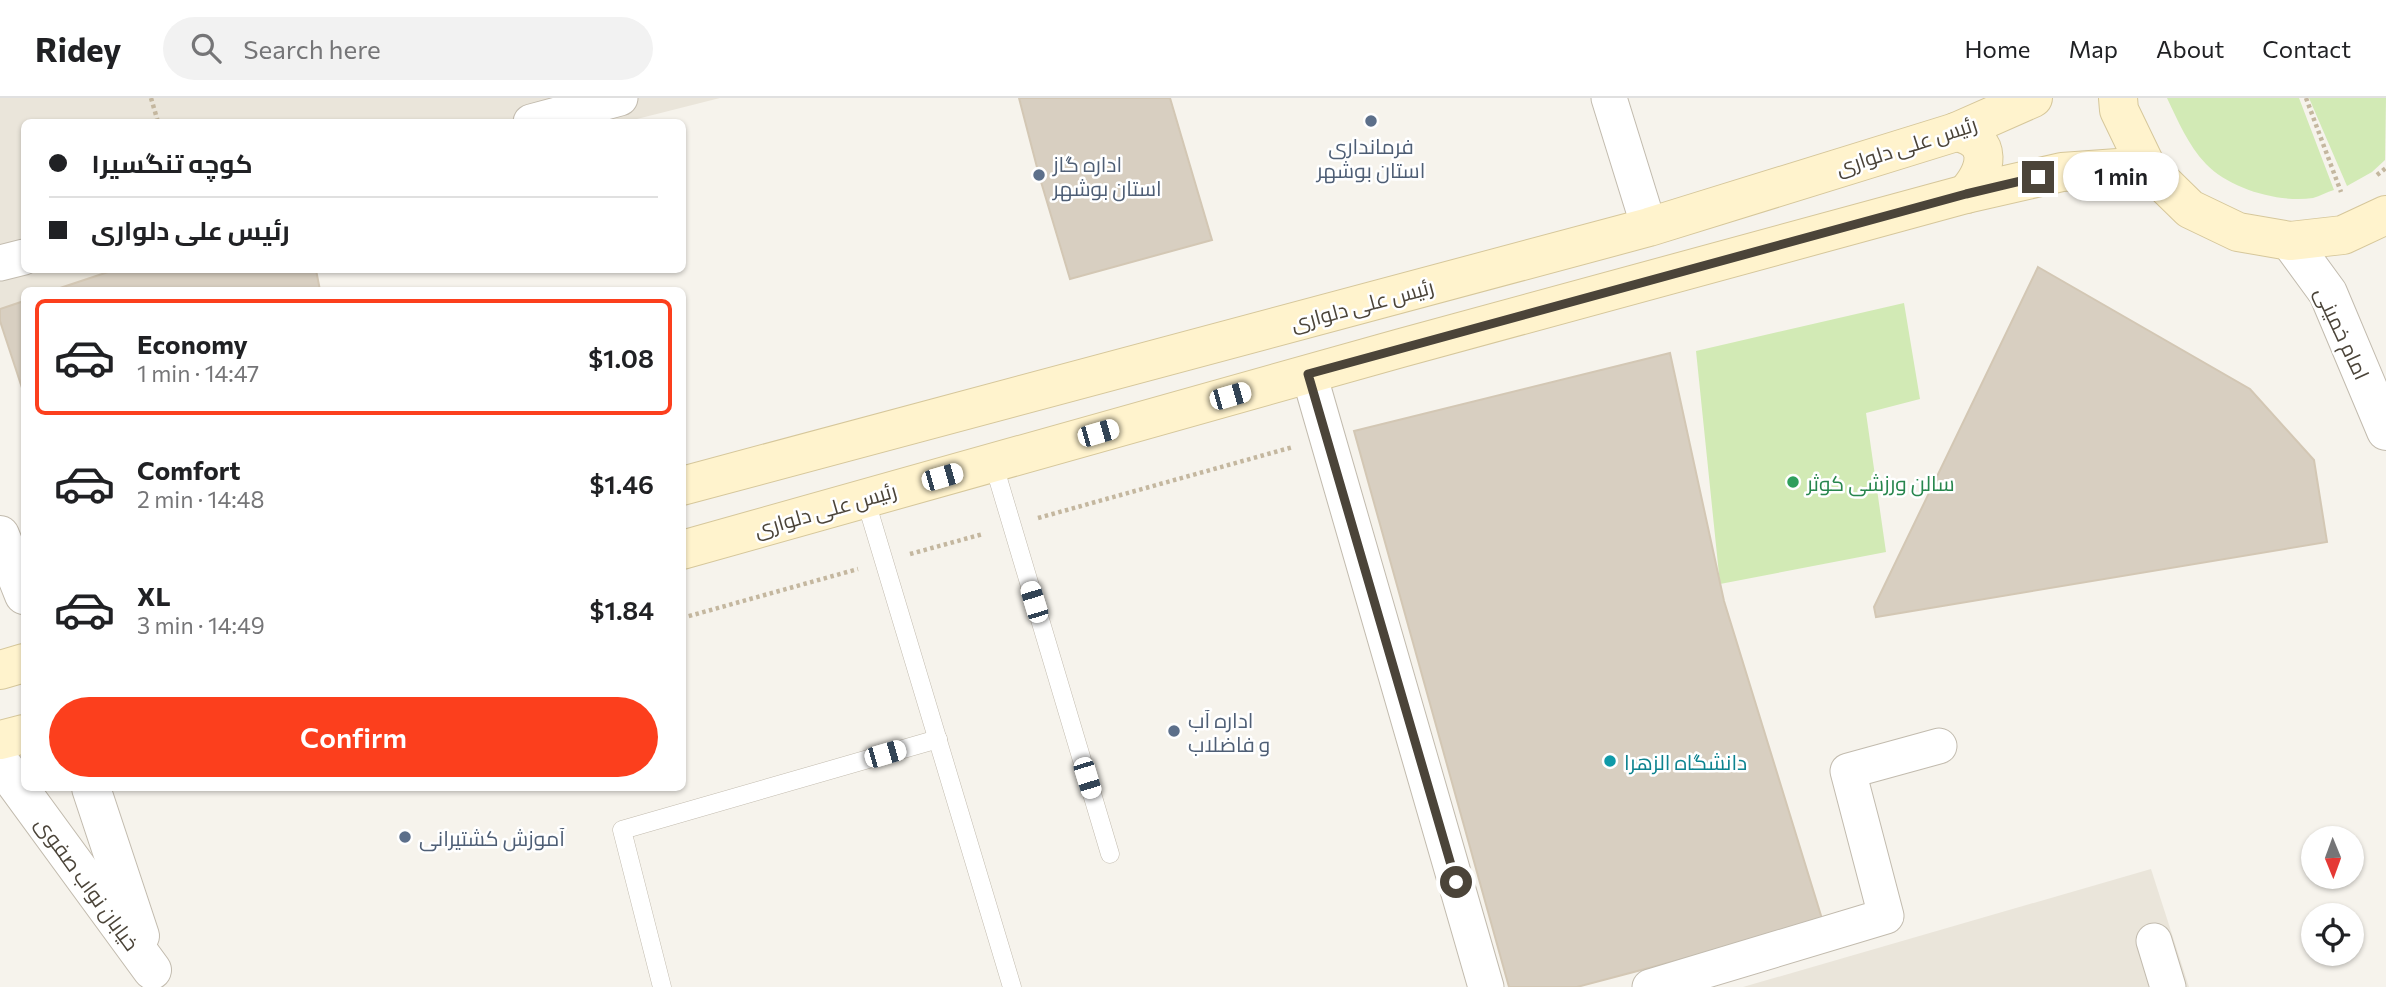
<!DOCTYPE html>
<html lang="en">
<head>
<meta charset="utf-8">
<style>
	body { margin:0; font-family:Commissioner,Cairo,sans-serif; background:#f2f2f2; color:#202124; height:100vh; display:flex; flex-direction:column; font-size:26px; white-space:nowrap }
	* { box-sizing:border-box; margin:0 }
	p { font-size:23px; color:#757577 }
	.icon { flex:none; width:38px; height:38px; fill:none; stroke:currentColor; stroke-width:2; stroke-linecap:round; stroke-linejoin:round }
	.map { position:relative; flex:1; overflow:hidden }
	.details { position:absolute; left:21px; top:189px; width:665px; height:504px; display:flex; flex-direction:column; background:#fff; border-radius:10px; box-shadow:0 2px 5px #0004 }
	.details>* { flex:none }
	.top-card { position:absolute; left:21px; top:21px; width:665px; height:154px; border-radius:10px; box-shadow:0 2px 5px #0004; display:grid; align-content:center; height:154px; padding:0 28px; background:#fff }
	.needle { width:46px; rotate:179deg }
	.controls { position:absolute; left:2301px; top:728px; display:grid; gap:14px }
	.controls a { display:grid; place-items:center; width:63px; height:63px; border-radius:50%; background:#fff; box-shadow:0 2px 5px #0004; font-size:35px }
	.end { position:absolute; width:32px; height:32px; margin:-16px; border:9px solid #4b4439; background:#fff; box-shadow:0 0 0 4px #fff }
	.from { border-radius:50% }
	.bubble { position:absolute; height:49px; border-radius:24px; background:#fff; box-shadow:0 2px 5px #0004; font-size:23px; font-weight:600; line-height:49px; text-align:center }
	.car { position:absolute; width:21px; height:42px; margin:-21px -10px; border-radius:9px; box-shadow:0 0 5px 2px #0007; background:linear-gradient(#fff 24%,#345 0 40%,#fff 0 76%,#345 0 86%,#fff 0) }
	.top-card b { display:flex; align-items:center; gap:24px; height:66px; font-size:26px }
	.top-card b+b { border-top:2px solid #e0e0e0 }
	.top-card i { width:18px; height:18px; background:#202124 }
	ul { padding:12px 0 0; list-style:none }
	li { display:flex; align-items:center; gap:21px; height:116px; margin:0 14px 10px; padding:0 14px; border:4px solid transparent; border-radius:10px }
	li div { flex:1 }
	li b { display:block; font-size:26px }
	li em { font-style:normal; font-weight:600 }
	li.current { border-color:#fc3f1d }
	li>.icon { width:63px; height:63px; stroke-width:1.5 }
	.button { display:flex; gap:14px; margin-top:auto; padding:14px 28px }
	.button a { flex:1; height:80px; border-radius:42px; background:#fc3f1d; color:#fff; font-size:28px; font-weight:600; line-height:80px; text-align:center }
	header { display:flex; align-items:center; gap:42px; box-sizing:border-box; height:98px; padding:0 35px; background:#fff; border-bottom:2px solid #e0e0e0 }
	header strong { font-size:33px }
	nav { display:flex; gap:38px; margin-inline-start:auto; font-size:24px }
	.search { width:490px; height:63px; background:#f2f2f2; display:flex; align-items:center; gap:18px; box-sizing:border-box; padding:0 24px; border-radius:38px; color:#757577; font-size:26px }
	.map>svg:first-child { display:block }
	.residential { fill:#eae5da }
	.green { fill:#d2eab5 }
	.building { fill:#d8cfc1; stroke:#d3c7b4; stroke-width:2 }
	.lines { fill:none; stroke-linecap:round; stroke-linejoin:round }
	.service-casing { stroke:#c2bbae; stroke-width:19 }
	.minor-casing { stroke:#c2bbae; stroke-width:37 }
	.tertiary-casing { stroke:#c2bbae; stroke-width:40 }
	.secondary-casing { stroke:#d6c79b; stroke-width:40 }
	.path { stroke:#c4b79f; stroke-width:4.5; stroke-dasharray:3.5 3.5; stroke-linecap:butt }
	.service { stroke:#fff; stroke-width:18 }
	.minor { stroke:#fff; stroke-width:35 }
	.tertiary { stroke:#fff; stroke-width:38 }
	.secondary { stroke:#fff3cd; stroke-width:38 }
	.route { stroke:#4b4439; stroke-width:9 }
	.service-dot { fill:#5c6f8a; stroke:#fff; stroke-width:2.5 }
	.leisure-dot { fill:#2e9e5b; stroke:#fff; stroke-width:2.5 }
	.culture-dot { fill:#0f9aa8; stroke:#fff; stroke-width:2.5 }
	.labels { text-anchor:middle; dominant-baseline:central; stroke-width:5; stroke-linejoin:round; paint-order:stroke }
	.service-label { font-size:21px; fill:#4e5e75; stroke:#fff; text-anchor:start }
	.street-label { font-size:21px; fill:#4b4439; stroke:#fff }
	.leisure-label { font-size:21px; fill:#27864d; stroke:#fff; text-anchor:start }
	.culture-label { font-size:21px; fill:#0d838f; stroke:#fff; text-anchor:start }
</style>
</head>
<body>
<header>
<strong>Ridey</strong>
<div class="search"><svg class="icon" aria-label="search" viewBox="0 0 24 24"><circle cx="10" cy="10" r="6"/><path d="M15 15l6 6"/></svg>Search here</div>
<nav><a>Home</a><a>Map</a><a>About</a><a>Contact</a></nav>
</header>
<div class="map">
<svg width="2386" height="889" viewBox="0 0 2386 889">
	<rect width="100%" height="100%" fill="#f6f3ec"/>
	<g class="residential">
		<path d="M0,0H720L625,24H24V172H114L54,192H24V203L0,211Z"/>
		<path d="M2151,771L2189,889H1743Z"/>
	</g>
	<g class="green">
		<path d="M2167,0H2299L2334,92C2327,94 2320,98 2313,100C2279,105 2230,91 2206,66C2188,47 2178,23 2167,0Z"/>
		<path d="M2309,0H2386L2385,62L2372,74L2347,88Z"/>
		<path d="M1904,205L1920,301L1866,315L1886,454L1720,486L1696,253Z"/>
	</g>
	<g class="building">
		<path d="M1019,0H1170L1212,142L1070,181L1039,77Z"/>
		<path d="M2038,169L2250,291L2314,362L2327,444L1876,519L1874,509Z"/>
		<path d="M114,172H316L320,192H54Z"/>
		<path d="M24,203V296L0,223V211Z"/>
		<path d="M1670,255L1724,503L1823,824L1577,889H1509L1354,333Z"/>
	</g>
	<g class="lines">
		<defs>
			<g id="service">
				<path d="M993,364L1110,756"/>
				<path d="M865,400L1012,889"/>
				<path d="M662,889L622,732L938,641"/>
			</g>
			<g id="minor">
				<path d="M1609,0L1649,129"/>
				<path d="M531,24L620,0"/>
				<path d="M0,165L24,159"/>
				<path d="M1309,276L1486,889"/>
				<path d="M2154,843L2168,889"/>
				<path d="M1650,889L1886,818L1848,673L1939,648"/>
			</g>
			<g id="tertiary">
				<path d="M2290,143L2328,195L2386,333"/>
				<path d="M0,437L24,497"/>
				<path d="M0,664L152,872"/>
				<path d="M91,690L140,838"/>
			</g>
			<g id="secondary">
				<path d="M2118,0L2119,12L2146,68L2190,111L2238,134L2290,143L2343,137L2386,117"/>
				<path d="M1956,34C1995,42 1987,72 1966,96"/>
				<path d="M682,388L1649,129L1956,34L2033,0"/>
				<path d="M682,452L1401,250L1966,96L2062,74L2146,68"/>
				<path d="M0,572L24,565"/>
				<path d="M0,642L24,636"/>
			</g>
		</defs>
		<use href="#service" class="service-casing"/>
		<use href="#minor" class="minor-casing"/>
		<use href="#tertiary" class="tertiary-casing"/>
		<use href="#secondary" class="secondary-casing"/>
		<g class="path">
			<path d="M151,0L158,24"/>
			<path d="M2306,0L2341,94"/>
			<path d="M2377,77L2386,70"/>
			<path d="M1038,420L1293,349"/>
			<path d="M910,456L983,436"/>
			<path d="M682,520L858,471"/>
		</g>
		<use href="#service" class="service"/>
		<use href="#minor" class="minor"/>
		<use href="#tertiary" class="tertiary"/>
		<use href="#secondary" class="secondary"/>
	</g>
	<g class="lines">
		<path class="route" d="M1456,784L1308,276L1966,96L2038,79"/>
	</g>
	<g class="service-dot">
		<circle cx="1371" cy="23" r="7"/>
		<circle cx="1039" cy="77" r="7"/>
		<circle cx="1174" cy="633" r="7"/>
		<circle cx="405" cy="739" r="7"/>
	</g>
	<circle class="leisure-dot" cx="1793" cy="384" r="7"/>
	<circle class="culture-dot" cx="1610" cy="663" r="7"/>
	<g class="labels">
		<g class="service-label">
			<text x="1371" y="47" text-anchor="middle">فرمانداری<tspan x="1371" dy="24">استان بوشهر</tspan></text>
			<text x="1053" y="65">اداره گاز<tspan x="1053" dy="24">استان بوشهر</tspan></text>
			<text x="1188" y="621">اداره آب<tspan x="1188" dy="24">و فاضلاب</tspan></text>
			<text x="419" y="739">آموزش کشتیرانی</text>
		</g>
		<g class="street-label">
			<text transform="translate(1906 47) rotate(-18)">رئیس علی دلواری</text>
			<text transform="translate(1362 206) rotate(-15)">رئیس علی دلواری</text>
			<text transform="translate(2343 235) rotate(65)">امام خمینی</text>
			<text transform="translate(825 411) rotate(-16)">رئیس علی دلواری</text>
			<text transform="translate(88 785) rotate(54)">خیابان نواب صفوی</text>
		</g>
		<g class="leisure-label">
			<text x="1807" y="384">سالن ورزشی کوثر</text>
		</g>
		<g class="culture-label">
			<text x="1624" y="663">دانشگاه الزهرا</text>
		</g>
	</g>
</svg>
<div class="controls">
<a><svg class="needle" viewBox="-14 -14 28 28"><path d="M0-13l5 13h-10z" fill="#e53935"/><path d="M0 13l5-13h-10z" fill="#757577"/></svg></a>
<a><svg class="icon" aria-label="locate" viewBox="0 0 24 24"><circle cx="12" cy="12" r="6"/><path d="M12 2v4M12 18v4M2 12h4M18 12h4"/></svg></a>
</div>
<i class="end from" style="left:1456px;top:784px"></i>
<i class="end" style="left:2038px;top:79px"></i>
<div class="bubble" style="left:2063px;top:54px;width:116px">1 min</div>
<i class="car" style="left:1230px;top:298px;rotate:74deg"></i>
<i class="car" style="left:1098px;top:335px;rotate:74deg"></i>
<i class="car" style="left:942px;top:379px;rotate:74deg"></i>
<i class="car" style="left:1034px;top:504px;rotate:343deg"></i>
<i class="car" style="left:885px;top:656px;rotate:74deg"></i>
<i class="car" style="left:1087px;top:680px;rotate:163deg"></i>
<div class="top-card">
<b><i class="from"></i>کوچه تنگسیر۱</b>
<b><i></i>رئیس علی دلواری</b>
</div>
<section class="details">
<ul>
<li class="current"><svg class="icon" aria-label="car" viewBox="0 0 24 24"><path d="M5 17H2v-5l4-1 3-4h7l3 4 3 1v5h-3M9 17h6M6 11h13"/><circle cx="7" cy="17" r="2"/><circle cx="17" cy="17" r="2"/></svg><div><b>Economy</b><p>1 min · 14:47</p></div><em>$1.08</em></li>
<li><svg class="icon" aria-label="car" viewBox="0 0 24 24"><path d="M5 17H2v-5l4-1 3-4h7l3 4 3 1v5h-3M9 17h6M6 11h13"/><circle cx="7" cy="17" r="2"/><circle cx="17" cy="17" r="2"/></svg><div><b>Comfort</b><p>2 min · 14:48</p></div><em>$1.46</em></li>
<li><svg class="icon" aria-label="car" viewBox="0 0 24 24"><path d="M5 17H2v-5l4-1 3-4h7l3 4 3 1v5h-3M9 17h6M6 11h13"/><circle cx="7" cy="17" r="2"/><circle cx="17" cy="17" r="2"/></svg><div><b>XL</b><p>3 min · 14:49</p></div><em>$1.84</em></li>
</ul>
<div class="button"><a>Confirm</a></div>
</section>
</div>
</body>
</html>
